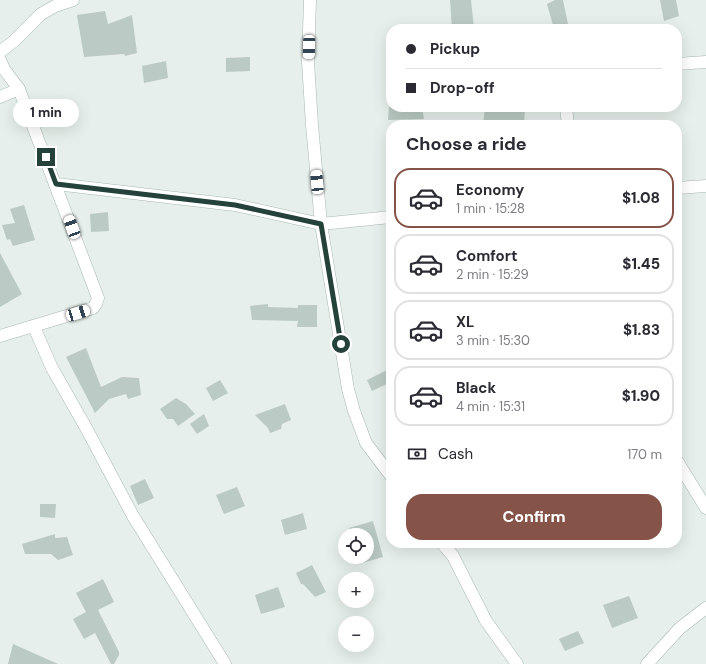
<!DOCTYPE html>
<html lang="en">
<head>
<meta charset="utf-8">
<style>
	body { margin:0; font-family:"DM Sans",sans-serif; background:#f7f7f7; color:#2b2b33; height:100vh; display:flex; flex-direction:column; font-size:15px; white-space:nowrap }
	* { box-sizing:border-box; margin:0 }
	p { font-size:13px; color:#7c7c81 }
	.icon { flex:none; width:22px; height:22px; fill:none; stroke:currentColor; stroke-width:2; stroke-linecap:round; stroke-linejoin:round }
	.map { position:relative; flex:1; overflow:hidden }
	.panel { position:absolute; left:386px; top:120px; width:296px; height:428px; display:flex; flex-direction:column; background:#fff; border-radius:16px; box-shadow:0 4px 16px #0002 }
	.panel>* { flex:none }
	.top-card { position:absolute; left:386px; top:24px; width:296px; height:88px; border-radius:16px; box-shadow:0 4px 16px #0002; display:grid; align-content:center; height:88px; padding:0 20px; background:#fff }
	.tools { position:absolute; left:338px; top:528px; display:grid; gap:8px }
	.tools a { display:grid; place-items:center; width:36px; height:36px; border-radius:50%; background:#fff; box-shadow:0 4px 16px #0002; font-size:20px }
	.end { position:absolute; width:18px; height:18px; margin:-9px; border:5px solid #24423a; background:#fff; box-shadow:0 0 0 2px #fff }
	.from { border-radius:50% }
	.bubble { position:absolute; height:28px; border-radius:14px; background:#fff; box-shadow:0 4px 16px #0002; font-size:13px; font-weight:800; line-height:28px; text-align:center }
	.car { position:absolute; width:12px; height:24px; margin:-12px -6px; border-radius:5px; box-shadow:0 0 3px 1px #0007; background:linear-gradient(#fff 24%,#345 0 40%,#fff 0 76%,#345 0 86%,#fff 0) }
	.top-card b { display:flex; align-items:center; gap:14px; height:38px; font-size:15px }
	.top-card b+b { border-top:1px solid #e1e1e2 }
	.top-card i { width:10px; height:10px; background:#2b2b33 }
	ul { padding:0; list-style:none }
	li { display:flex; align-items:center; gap:12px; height:60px; margin:0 8px 6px; padding:0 12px; border:2px solid #e1e1e2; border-radius:16px }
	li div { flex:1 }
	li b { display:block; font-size:15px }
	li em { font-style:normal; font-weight:800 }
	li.selected { border-color:#855347 }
	li>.icon { width:36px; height:36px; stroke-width:1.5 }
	h2 { padding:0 20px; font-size:18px; line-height:48px }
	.pay { display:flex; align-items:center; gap:10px; height:44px; padding:0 20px; font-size:15px }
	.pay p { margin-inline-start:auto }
	.button { display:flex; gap:8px; margin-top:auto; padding:8px 20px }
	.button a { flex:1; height:46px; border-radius:16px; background:#855347; color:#fff; font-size:16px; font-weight:800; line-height:46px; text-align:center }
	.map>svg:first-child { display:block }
	.building { fill:#bbcac4 }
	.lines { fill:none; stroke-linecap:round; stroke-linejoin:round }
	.minor-casing { stroke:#a8b8b2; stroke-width:13 }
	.minor { stroke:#fff; stroke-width:12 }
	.route { stroke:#24423a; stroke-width:5 }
</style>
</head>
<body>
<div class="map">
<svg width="706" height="664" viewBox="0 0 706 664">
	<rect width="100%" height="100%" fill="#e6efeb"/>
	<g class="building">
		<path d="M450,0H471L474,29H452Z"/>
		<path d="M555,0H563L569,29H554L547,4Z"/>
		<path d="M660,0H676L679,16L664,21Z"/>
		<path d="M105,11L108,24L132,15L137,53L125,56L124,54L84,57L77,15Z"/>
		<path d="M250,57V71L226,72V58Z"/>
		<path d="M166,61L168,78L144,83L142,66Z"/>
		<path d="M389,107H422L424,119L388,120Z"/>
		<path d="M485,107H525L524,125H483Z"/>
		<path d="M24,205L35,240L13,246L10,239L7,240L2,225L15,223L10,209Z"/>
		<path d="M108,212L109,231L91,232L90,214Z"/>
		<path d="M0,253L22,294L0,307Z"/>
		<path d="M268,304V307L298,308V305H317V327H297L298,321L252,320L250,306Z"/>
		<path d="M86,348L101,387L122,377L139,378L141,395L128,399L126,394L109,399L95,413L66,357Z"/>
		<path d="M391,368V382L372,391L367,380Z"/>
		<path d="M220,380L228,393L213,401L206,388Z"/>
		<path d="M176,398L186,404L195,414L178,426L173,419H167L160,409Z"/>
		<path d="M285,404L291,420L282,424L281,429L270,433L268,428L255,415Z"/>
		<path d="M204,414L209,426L197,434L190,424Z"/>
		<path d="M145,479L154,498L138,505L130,486Z"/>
		<path d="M237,487L245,506L224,514L216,495Z"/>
		<path d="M40,504H56L55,518L40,517Z"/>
		<path d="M303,513L307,529L285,535L281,520Z"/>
		<path d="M373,521L383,557L359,564L357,557H367V535H351L349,528Z"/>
		<path d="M55,534V538L67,537L73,555L58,560L51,554H25L22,544Z"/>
		<path d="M312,565L326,592L315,597L303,584H301L296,573Z"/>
		<path d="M103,579L114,602L98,610L119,652V655L114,664H111L95,633L84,639L73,619L86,612L76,593Z"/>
		<path d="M278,587L285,607L261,614L255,595Z"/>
		<path d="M629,596L638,618L612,628L603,605Z"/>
		<path d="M578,631L584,643L565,651L559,639Z"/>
		<path d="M13,644L58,664H8Z"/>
	</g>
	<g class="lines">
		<defs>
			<g id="minor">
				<path d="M310,0L308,62L312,125L321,224L348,389L354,411L366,443L391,476"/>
				<path d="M0,52L14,41L41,14L55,6L73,0"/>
				<path d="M0,60L4,69L19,89L98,298L96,304L93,308L0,336"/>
				<path d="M677,64L706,62"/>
				<path d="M0,97L19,89"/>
				<path d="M566,107L568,125"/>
				<path d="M56,184L235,205L321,224L391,217"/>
				<path d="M677,188L706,186"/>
				<path d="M34,327L52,368L85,426L133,516L225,664"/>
				<path d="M677,461L706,508"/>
				<path d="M442,543L453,556L486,621L517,664"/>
				<path d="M647,664L680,628L706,608"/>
			</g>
		</defs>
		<use href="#minor" class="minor-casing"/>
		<use href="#minor" class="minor"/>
	</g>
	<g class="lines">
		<path class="route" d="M46,157L56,184L235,205L321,224L341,344"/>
	</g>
</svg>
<div class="tools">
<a><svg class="icon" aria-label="locate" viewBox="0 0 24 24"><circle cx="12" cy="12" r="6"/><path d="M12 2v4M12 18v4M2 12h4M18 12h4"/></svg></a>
<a>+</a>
<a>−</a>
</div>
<i class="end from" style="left:341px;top:344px"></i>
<i class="end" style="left:46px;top:157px"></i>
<div class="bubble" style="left:13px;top:99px;width:66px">1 min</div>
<i class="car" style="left:309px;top:47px;rotate:181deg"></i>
<i class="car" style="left:317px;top:182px;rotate:355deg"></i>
<i class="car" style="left:72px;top:227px;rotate:340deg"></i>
<i class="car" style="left:78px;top:313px;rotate:73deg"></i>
<div class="top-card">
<b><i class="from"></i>Pickup</b>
<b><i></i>Drop-off</b>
</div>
<section class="panel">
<h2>Choose a ride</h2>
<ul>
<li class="selected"><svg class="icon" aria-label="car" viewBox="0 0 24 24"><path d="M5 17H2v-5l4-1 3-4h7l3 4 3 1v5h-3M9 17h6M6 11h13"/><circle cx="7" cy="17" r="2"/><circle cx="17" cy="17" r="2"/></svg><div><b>Economy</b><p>1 min · 15:28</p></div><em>$1.08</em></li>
<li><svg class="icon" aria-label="car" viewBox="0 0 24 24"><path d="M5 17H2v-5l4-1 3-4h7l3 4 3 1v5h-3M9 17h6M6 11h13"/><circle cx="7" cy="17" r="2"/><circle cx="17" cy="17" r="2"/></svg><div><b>Comfort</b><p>2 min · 15:29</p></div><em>$1.45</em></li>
<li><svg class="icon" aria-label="car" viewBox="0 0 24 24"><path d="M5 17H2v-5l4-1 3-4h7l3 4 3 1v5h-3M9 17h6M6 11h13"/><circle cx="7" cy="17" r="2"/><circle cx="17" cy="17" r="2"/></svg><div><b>XL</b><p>3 min · 15:30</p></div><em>$1.83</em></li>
<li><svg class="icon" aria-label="car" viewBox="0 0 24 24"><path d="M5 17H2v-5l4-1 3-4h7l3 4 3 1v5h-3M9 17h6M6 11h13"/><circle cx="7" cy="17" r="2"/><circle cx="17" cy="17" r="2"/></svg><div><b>Black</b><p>4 min · 15:31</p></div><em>$1.90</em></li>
</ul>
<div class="pay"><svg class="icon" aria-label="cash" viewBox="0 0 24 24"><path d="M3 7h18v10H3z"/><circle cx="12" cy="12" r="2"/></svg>Cash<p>170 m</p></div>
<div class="button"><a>Confirm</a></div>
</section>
</div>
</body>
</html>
